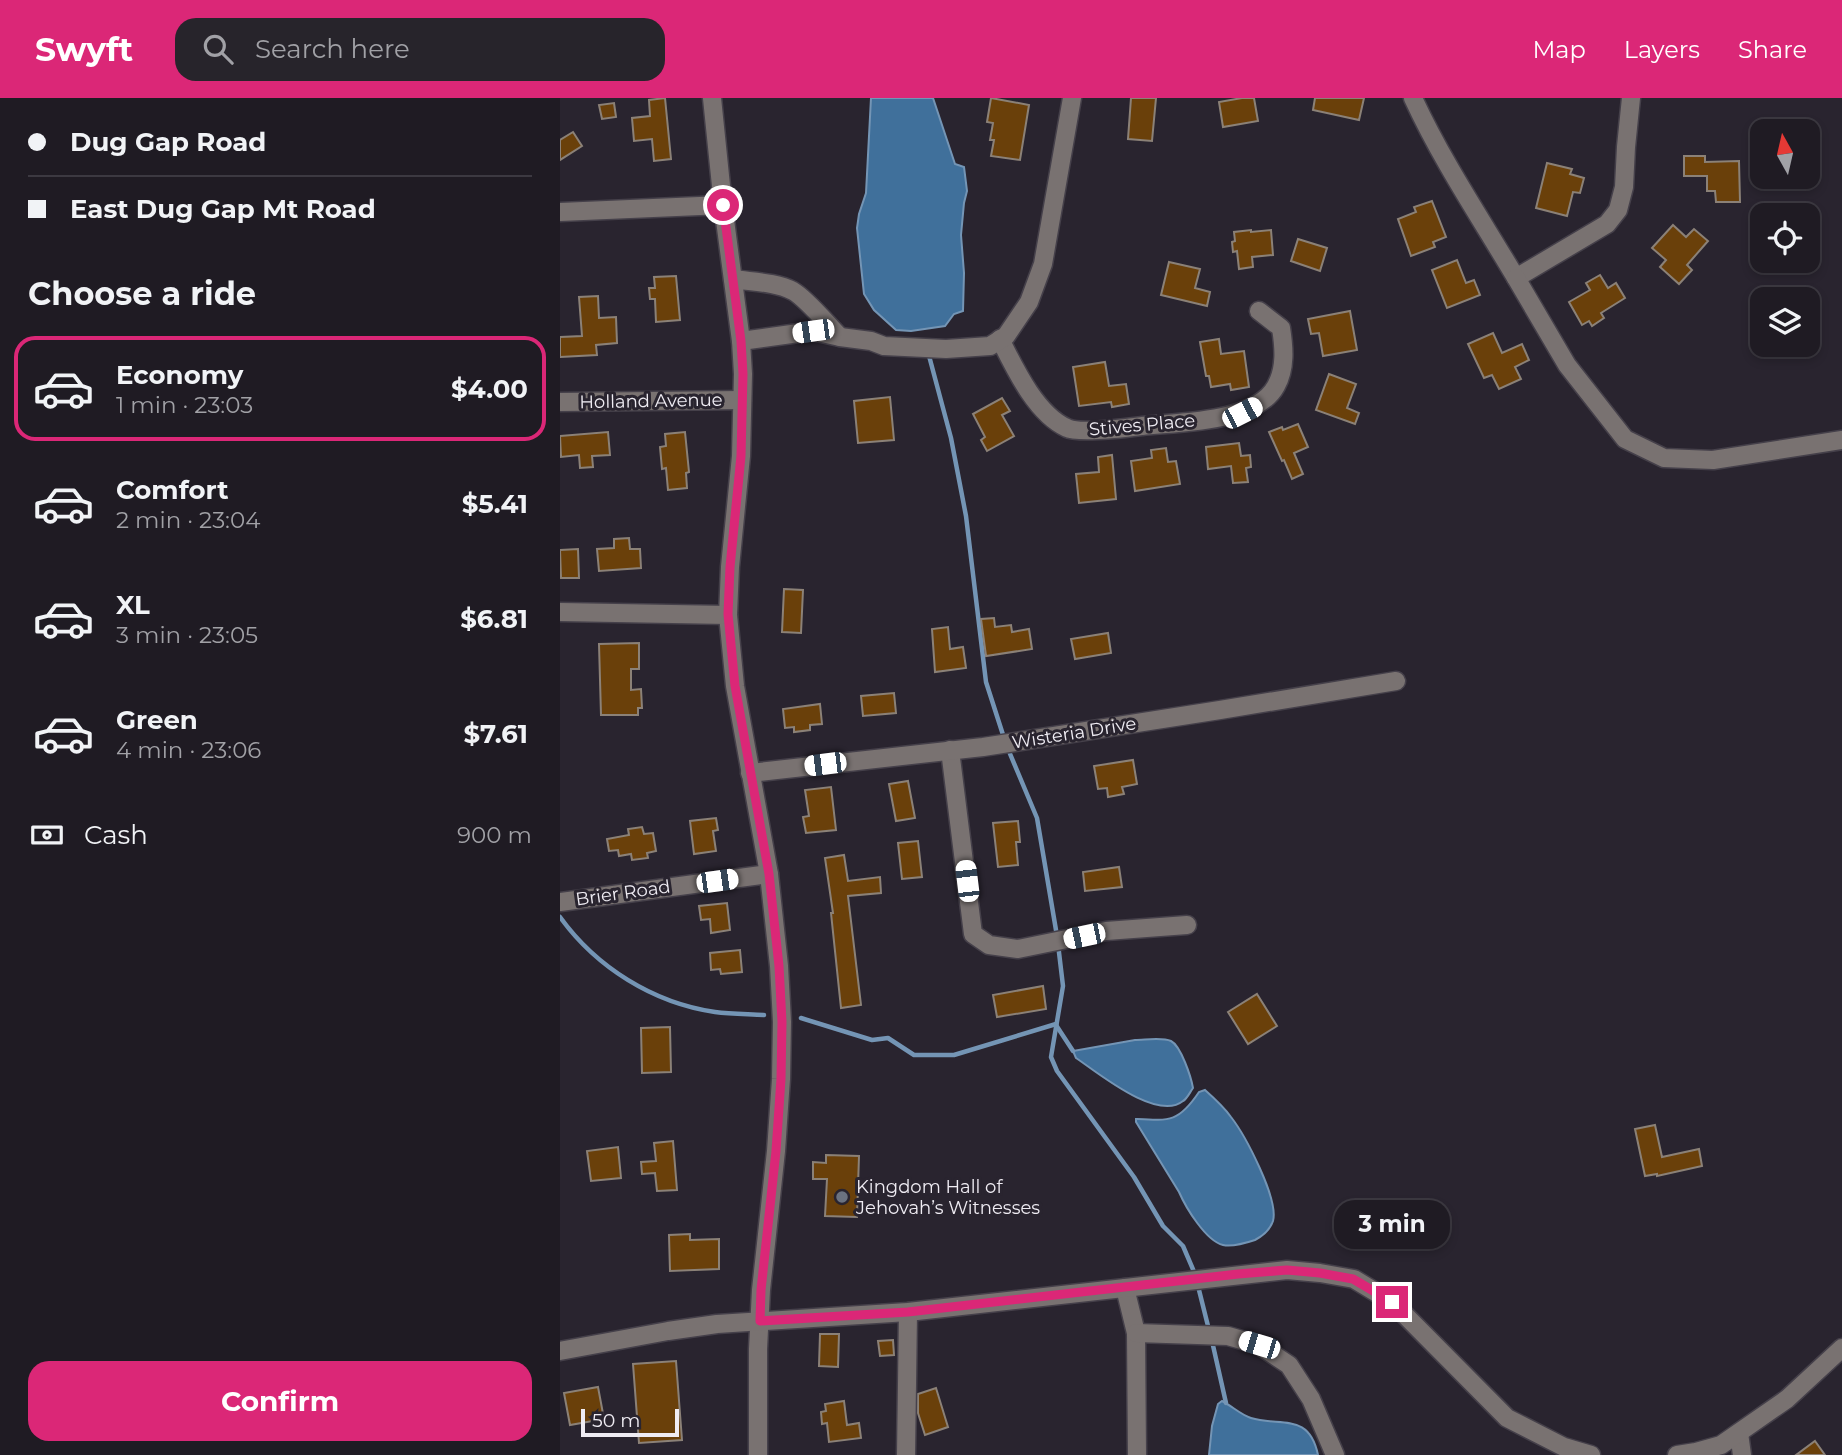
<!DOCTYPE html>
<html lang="en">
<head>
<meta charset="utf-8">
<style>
	body { margin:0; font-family:Montserrat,sans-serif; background:#27242b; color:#f1f3f6; height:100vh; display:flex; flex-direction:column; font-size:26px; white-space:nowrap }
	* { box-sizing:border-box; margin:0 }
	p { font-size:23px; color:#a1a1a6 }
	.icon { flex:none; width:38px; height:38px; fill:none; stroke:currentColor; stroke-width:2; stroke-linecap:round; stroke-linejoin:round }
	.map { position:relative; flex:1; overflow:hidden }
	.sheet { display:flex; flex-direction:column; background:#1f1b23; width:560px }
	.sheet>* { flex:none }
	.guide { display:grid; align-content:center; height:154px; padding:0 28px; background:#1f1b23 }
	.needle { width:46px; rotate:352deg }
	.tools { position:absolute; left:1190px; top:21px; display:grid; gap:14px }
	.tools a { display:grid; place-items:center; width:70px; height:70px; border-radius:14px; background:#1f1b23; box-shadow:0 4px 10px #0003,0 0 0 2px #3c3941; font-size:35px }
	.scale { position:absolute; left:21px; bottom:18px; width:98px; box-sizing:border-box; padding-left:7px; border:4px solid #efecf3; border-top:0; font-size:19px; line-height:24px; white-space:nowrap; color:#efecf3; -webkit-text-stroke:5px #29242f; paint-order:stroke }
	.end { position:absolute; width:32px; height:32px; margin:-16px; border:9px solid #db2777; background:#fff; box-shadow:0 0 0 4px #fff }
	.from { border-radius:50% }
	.bubble { position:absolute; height:49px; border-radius:21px; background:#1f1b23; box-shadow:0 4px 10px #0003,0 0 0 2px #3c3941; font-size:23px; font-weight:700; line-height:49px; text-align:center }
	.car { position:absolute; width:21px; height:42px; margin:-21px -10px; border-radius:9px; box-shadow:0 0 5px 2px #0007; background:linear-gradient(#fff 24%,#345 0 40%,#fff 0 76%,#345 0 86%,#fff 0) }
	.guide b { display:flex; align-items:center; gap:24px; height:66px; font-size:26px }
	.guide b+b { border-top:2px solid #3c3941 }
	.guide i { width:18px; height:18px; background:#f1f3f6 }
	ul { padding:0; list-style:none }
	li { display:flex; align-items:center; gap:21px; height:105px; margin:0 14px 10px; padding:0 14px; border:4px solid transparent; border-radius:21px }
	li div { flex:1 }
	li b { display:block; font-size:26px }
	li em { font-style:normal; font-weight:700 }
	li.current { border-color:#db2777 }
	li>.icon { width:63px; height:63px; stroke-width:1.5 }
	h2 { padding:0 28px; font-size:32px; line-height:84px }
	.pay { display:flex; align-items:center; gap:18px; height:77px; padding:0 28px; font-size:26px }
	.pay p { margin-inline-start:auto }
	.action { display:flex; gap:14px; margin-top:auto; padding:14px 28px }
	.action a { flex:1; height:80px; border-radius:21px; background:#db2777; color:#fff; font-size:28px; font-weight:700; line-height:80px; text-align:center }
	header { display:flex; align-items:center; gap:42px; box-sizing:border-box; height:98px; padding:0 35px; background:#db2777; color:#fff }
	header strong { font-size:33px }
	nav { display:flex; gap:38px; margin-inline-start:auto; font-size:24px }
	.search { width:490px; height:63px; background:#27242b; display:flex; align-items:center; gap:18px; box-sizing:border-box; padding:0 24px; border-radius:21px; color:#a1a1a6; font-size:26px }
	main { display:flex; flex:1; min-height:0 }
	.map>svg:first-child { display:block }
	.water { fill:#40709b; stroke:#7495b5; stroke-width:2 }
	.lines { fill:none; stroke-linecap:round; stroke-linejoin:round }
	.stream { stroke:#7495b5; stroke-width:4.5 }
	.building { fill:#6a400a; stroke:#8b8177; stroke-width:2 }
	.minor-casing { stroke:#45404a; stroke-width:21 }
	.minor { stroke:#797271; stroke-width:18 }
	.route { stroke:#db2777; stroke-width:9 }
	.worship-dot { fill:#6b7280; stroke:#29242f; stroke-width:2.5 }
	.labels { text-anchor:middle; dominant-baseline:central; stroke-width:6; stroke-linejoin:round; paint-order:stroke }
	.street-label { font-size:18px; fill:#efecf3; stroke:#29242f }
	.poi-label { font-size:18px; fill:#efecf3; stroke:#29242f; text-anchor:start }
</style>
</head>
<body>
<header>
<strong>Swyft</strong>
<div class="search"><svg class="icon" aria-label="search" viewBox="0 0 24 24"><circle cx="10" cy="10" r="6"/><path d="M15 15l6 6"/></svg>Search here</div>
<nav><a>Map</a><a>Layers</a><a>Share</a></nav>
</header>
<main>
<section class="sheet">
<div class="guide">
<b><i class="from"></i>Dug Gap Road</b>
<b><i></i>East Dug Gap Mt Road</b>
</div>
<h2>Choose a ride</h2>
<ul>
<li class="current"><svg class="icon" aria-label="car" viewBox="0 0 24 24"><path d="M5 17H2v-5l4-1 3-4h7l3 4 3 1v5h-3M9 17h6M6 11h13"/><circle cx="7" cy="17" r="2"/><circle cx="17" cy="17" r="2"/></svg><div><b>Economy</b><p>1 min · 23:03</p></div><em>$4.00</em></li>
<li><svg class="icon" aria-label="car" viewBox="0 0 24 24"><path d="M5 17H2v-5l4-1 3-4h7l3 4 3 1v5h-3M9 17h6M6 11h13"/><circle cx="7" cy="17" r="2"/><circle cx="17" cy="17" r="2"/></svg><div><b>Comfort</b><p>2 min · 23:04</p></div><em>$5.41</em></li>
<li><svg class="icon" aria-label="car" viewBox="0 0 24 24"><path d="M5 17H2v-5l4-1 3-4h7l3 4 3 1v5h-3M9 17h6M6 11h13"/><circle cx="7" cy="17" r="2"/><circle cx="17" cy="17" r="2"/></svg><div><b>XL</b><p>3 min · 23:05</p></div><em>$6.81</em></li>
<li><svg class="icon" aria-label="car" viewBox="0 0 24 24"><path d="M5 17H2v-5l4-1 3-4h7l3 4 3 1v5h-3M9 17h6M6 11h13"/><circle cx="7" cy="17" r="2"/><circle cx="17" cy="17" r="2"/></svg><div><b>Green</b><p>4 min · 23:06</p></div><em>$7.61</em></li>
</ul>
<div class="pay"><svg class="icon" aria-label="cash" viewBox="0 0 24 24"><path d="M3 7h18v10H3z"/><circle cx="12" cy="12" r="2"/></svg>Cash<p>900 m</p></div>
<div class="action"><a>Confirm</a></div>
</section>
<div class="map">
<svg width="1282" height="1357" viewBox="0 0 1282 1357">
	<rect width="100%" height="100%" fill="#29242f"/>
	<g class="water">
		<path d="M311,0H373L395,66L404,69L407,93L404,105L401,137L404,175L403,213L394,216L385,228L351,233L336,232L314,212L304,196L297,130L299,116L306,95Z"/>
		<path d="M575,942C585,942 602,939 611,943C621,948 631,979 633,990C630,994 627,1001 623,1003C597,1024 537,974 516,960L513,953Z"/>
		<path d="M645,992C654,1000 664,1009 671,1019C685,1037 719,1101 713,1123C710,1132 703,1138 695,1142C686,1145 672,1149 663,1147C646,1143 626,1110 619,1094L576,1024V1021C610,1023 619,1024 639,994Z"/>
		<path d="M662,1303C672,1308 681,1317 691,1320C721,1329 749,1314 758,1357H649L652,1328L658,1306Z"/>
	</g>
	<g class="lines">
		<g class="stream">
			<path d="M368,254L391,340L406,418L426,584L445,643"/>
			<path d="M448,651L477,720L497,838"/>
			<path d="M0,819C36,869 93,905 155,914C171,916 187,916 204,917"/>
			<path d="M498,846L503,888L491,959L497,973L574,1079L603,1128L623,1148L635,1176"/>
			<path d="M241,920L312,942L328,940L354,957H394L496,926"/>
			<path d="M496,927L513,953"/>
			<path d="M639,1192L649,1232"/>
			<path d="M652,1243L666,1305"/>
		</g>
	</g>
	<g class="building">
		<path d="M105,0L111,61L94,63L92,41L74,43L72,20L90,18L89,2Z"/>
		<path d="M431,0L469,7L460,62L431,58L434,42H430L433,25L427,24Z"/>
		<path d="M571,0H596L592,43L568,41Z"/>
		<path d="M682,0H694L698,23L663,29L659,4Z"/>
		<path d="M755,0H804L799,22L753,12Z"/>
		<path d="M54,5L56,19L42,21L39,7Z"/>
		<path d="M13,34L22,48L0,62V42Z"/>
		<path d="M1124,58H1145V64L1179,63L1180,104H1156L1155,93H1147V78H1124Z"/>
		<path d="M987,65L1012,71L1010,76L1024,80L1020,95L1013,94L1007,118L976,110Z"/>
		<path d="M872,103L886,139L873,144L875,149L851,158L838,121L856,114L854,109Z"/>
		<path d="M1113,127L1126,139L1134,131L1148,143L1127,167L1132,172L1119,186L1100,169L1106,162L1092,150Z"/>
		<path d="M691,132V134L711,132L713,157L692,159L693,169L679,171L677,153L673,154L672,144L675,143L674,134Z"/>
		<path d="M738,141L767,150L760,173L731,163Z"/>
		<path d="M897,162L906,185L914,182L920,197L887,210L872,172Z"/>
		<path d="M609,164L640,171L635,190L650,194L647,208L601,197Z"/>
		<path d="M1040,177L1048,190L1056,185L1065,200L1041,215L1044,220L1032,228L1029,223L1022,227L1009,204L1030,192L1026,185Z"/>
		<path d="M116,178L120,222L96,224L95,201H90L89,190H95L94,179Z"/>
		<path d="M38,198L39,220L56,219L57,245L36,247L37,257L0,259V239L22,238L19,199Z"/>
		<path d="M790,213L797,252L763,258L759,235L751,236L748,221Z"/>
		<path d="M933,235L942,255L962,246L969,262L955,269L961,281L939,291L932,277L924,280L908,246Z"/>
		<path d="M659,241L661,256L684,253L689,289L671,292L670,286L651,289L649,278H646L640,244Z"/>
		<path d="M545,264L549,288L566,286L569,306L552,309L551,304L519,308L513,269Z"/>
		<path d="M769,276L796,286L787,310L799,315L795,326L756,312Z"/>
		<path d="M330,299L334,342L298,345L294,303Z"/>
		<path d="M442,300L450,313L442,317L454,338L427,353L421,342L425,339L413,316Z"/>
		<path d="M738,326L748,349L734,355L743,376L732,381L724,362L722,363L709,334L722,329L723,332Z"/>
		<path d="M48,334L50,357L32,358L33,369L20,370L19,357L1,359L0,338Z"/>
		<path d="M125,334L129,374L126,375L127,390L108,392L106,370L102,371L100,349L106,348L105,336Z"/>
		<path d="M679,345L681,358L690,357L691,369L686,370L688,384L673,385L671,368L648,371L646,349Z"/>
		<path d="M606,350L608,364L616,363L620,386L575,393L571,363L592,360L591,352Z"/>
		<path d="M552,357L556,401L519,405L516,376L539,374L538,359Z"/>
		<path d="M69,440L70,451H80L81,470L39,473L37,451L54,450V441Z"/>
		<path d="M18,451L19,480H1L0,452Z"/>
		<path d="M224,491L243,492L241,535L222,534Z"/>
		<path d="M434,520L435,529L451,527L452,534L469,531L472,551L426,558L421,521Z"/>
		<path d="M388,529L390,551L403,549L406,570L375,574L372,531Z"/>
		<path d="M548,535L551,555L515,561L511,541Z"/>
		<path d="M79,545V571H71V592L81,591L82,610H78V617H41L39,546Z"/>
		<path d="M334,595L336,615L303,618L301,598Z"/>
		<path d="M260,606L262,626L250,627V632L234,634V629L225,630L223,611Z"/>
		<path d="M573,662L577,686L562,689L564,696L548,699L547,690L538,691L534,668Z"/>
		<path d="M348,683L355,720L336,723L329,686Z"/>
		<path d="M271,689L276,732L246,735L243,719L249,718L245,692Z"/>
		<path d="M156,720L158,732L153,733L156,753L134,756L130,723Z"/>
		<path d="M458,723L460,744H456L458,767L438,769L433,725Z"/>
		<path d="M82,729L84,736L93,735L96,753L87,755L88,760L72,762L71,756L59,758L58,752L49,753L47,741L69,737L68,731Z"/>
		<path d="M358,743L362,779L342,781L338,745Z"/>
		<path d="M284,757L288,783L320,779L321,795L288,798L301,907L281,910L271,815H273L265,760Z"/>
		<path d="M559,769L562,789L525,793L523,774Z"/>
		<path d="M167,805L170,832L151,835L150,821L141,822L139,808Z"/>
		<path d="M180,852L182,874L161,876L160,871L151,872L150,855Z"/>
		<path d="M483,888L486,911L437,919L433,897Z"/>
		<path d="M697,896L717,928L688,946L668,914Z"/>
		<path d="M110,929L111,974L82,975L81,930Z"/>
		<path d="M1095,1027L1102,1059L1139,1051L1142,1068L1097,1078V1076L1085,1078L1075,1031Z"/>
		<path d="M113,1043L117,1092L97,1093L95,1075L82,1076L81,1064L96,1063L94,1045Z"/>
		<path d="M58,1049L61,1080L31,1083L27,1053Z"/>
		<path d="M266,1057L299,1058L297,1119L265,1118L267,1081H253V1064L266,1065Z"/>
		<path d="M130,1136V1142L159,1141V1171L110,1173L109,1137Z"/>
		<path d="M260,1236H279L278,1269L259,1268Z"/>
		<path d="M333,1242L334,1257L320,1258L318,1243Z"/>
		<path d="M116,1263L122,1342L79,1345L73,1266Z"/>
		<path d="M38,1289L44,1321L10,1327L4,1295Z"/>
		<path d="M376,1290L388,1329L365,1337L358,1315V1296Z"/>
		<path d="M284,1303L287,1327L299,1325L301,1340L269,1344L267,1325L262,1326L261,1314L266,1313L265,1306Z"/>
		<path d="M1255,1343L1265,1357H1236Z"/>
	</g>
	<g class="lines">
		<defs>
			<g id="minor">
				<path d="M152,0L163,107L181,243L183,276L181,358L170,469L168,517L175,588L209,776L219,868L222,924L221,981L216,1053L201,1192L198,1251V1357"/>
				<path d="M853,0C882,63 921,121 956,180L1047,126L1058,112L1064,89L1066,49L1071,0"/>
				<path d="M0,114L163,107"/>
				<path d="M956,180L1007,267L1065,341L1104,360L1153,362L1282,342"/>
				<path d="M173,181C192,184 216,184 233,193C247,201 268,227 280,239"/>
				<path d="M440,241C455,271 476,316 507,330C519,336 566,330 582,328C619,324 696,325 716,288C726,270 724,249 721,230L699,213"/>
				<path d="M181,243L253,233L280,239L311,243L324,248L386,251L430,248L446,238L469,204L483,166L512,0"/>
				<path d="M0,304L182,302"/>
				<path d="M0,514L168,517"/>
				<path d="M390,652L413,836L429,847L458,851L546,833L627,827"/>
				<path d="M190,675L423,649L660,612L836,583"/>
				<path d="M0,804L209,776"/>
				<path d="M565,1190L576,1235L577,1357"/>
				<path d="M576,1235L668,1238L699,1247L729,1267L751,1301L775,1357"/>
				<path d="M0,1253L108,1233L157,1226L348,1214L727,1172L760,1175L794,1181L832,1204L947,1320L1004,1349L1031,1357"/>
				<path d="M1179,1335L1182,1357"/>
				<path d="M346,1357L348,1214"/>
				<path d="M1117,1357L1136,1354L1161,1347L1227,1301L1282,1250"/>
			</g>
		</defs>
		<use href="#minor" class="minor-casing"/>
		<use href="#minor" class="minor"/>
	</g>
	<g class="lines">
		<path class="route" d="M163,107L181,243L183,276L181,358L170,469L168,516L175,588L209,776L219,868L222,924L221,981L216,1053L201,1192L200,1223L348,1214L678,1176L727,1172L760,1175L793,1181L832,1204"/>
	</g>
	<circle class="worship-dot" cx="282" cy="1099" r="7"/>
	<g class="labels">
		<g class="street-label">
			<text transform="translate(91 303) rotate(-1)">Holland Avenue</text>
			<text transform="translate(582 327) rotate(-5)">Stives Place</text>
			<text transform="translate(514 635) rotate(-9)">Wisteria Drive</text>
			<text transform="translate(63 795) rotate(-8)">Brier Road</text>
		</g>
		<g class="poi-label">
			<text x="296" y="1089">Kingdom Hall of<tspan x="296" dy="21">Jehovah’s Witnesses</tspan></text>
		</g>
	</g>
</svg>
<div class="tools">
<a><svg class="needle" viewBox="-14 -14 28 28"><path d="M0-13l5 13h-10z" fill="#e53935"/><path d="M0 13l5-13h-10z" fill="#a1a1a6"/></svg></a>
<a><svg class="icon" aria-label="locate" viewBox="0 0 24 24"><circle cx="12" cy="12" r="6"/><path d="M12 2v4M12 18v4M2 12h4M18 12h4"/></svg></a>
<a><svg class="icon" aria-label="layers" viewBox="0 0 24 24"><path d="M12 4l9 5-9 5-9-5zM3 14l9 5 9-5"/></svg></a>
</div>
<div class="scale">50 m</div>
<i class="end from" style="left:163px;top:107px"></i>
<i class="end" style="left:832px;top:1204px"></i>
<div class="bubble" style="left:774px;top:1102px;width:116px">3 min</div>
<i class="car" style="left:253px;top:233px;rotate:262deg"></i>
<i class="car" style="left:682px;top:315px;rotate:63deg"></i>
<i class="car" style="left:265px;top:666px;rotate:263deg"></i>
<i class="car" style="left:157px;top:783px;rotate:82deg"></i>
<i class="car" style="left:407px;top:783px;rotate:353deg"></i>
<i class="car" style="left:524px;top:838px;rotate:258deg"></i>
<i class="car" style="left:699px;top:1247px;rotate:287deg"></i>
</div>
</main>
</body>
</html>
